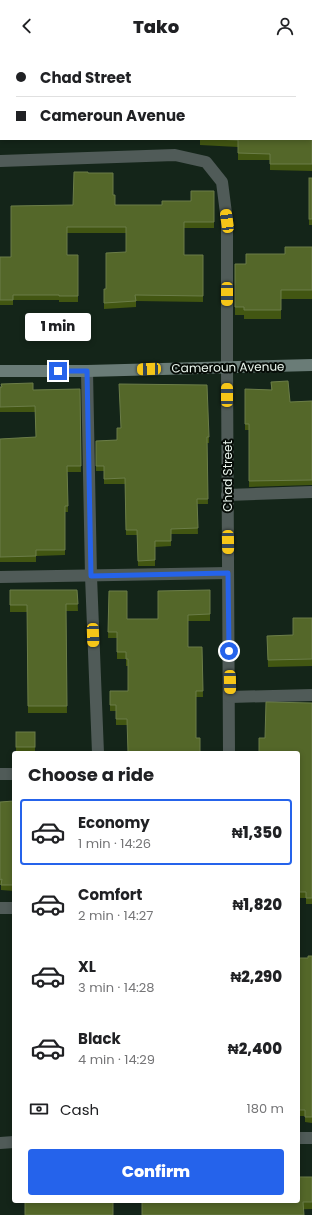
<!DOCTYPE html>
<html lang="en">
<head>
<meta charset="utf-8">
<style>
	body { margin:0; font-family:Poppins,sans-serif; background:#f2f2f2; color:#202124; height:100vh; display:flex; flex-direction:column; font-size:15px; white-space:nowrap }
	* { box-sizing:border-box; margin:0 }
	p { font-size:13px; color:#757577 }
	.icon { flex:none; width:22px; height:22px; fill:none; stroke:currentColor; stroke-width:2; stroke-linecap:round; stroke-linejoin:round }
	.map { position:relative; flex:1; overflow:hidden }
	.sheet { position:absolute; left:12px; top:699px; width:288px; height:452px; display:flex; flex-direction:column; background:#fff; border-radius:4px; box-shadow:0 2px 6px #0003 }
	.sheet>* { flex:none }
	.hud { position:absolute; left:0px; top:0px; width:312px; height:88px; box-shadow:0 2px 6px #0003; display:grid; align-content:center; height:88px; padding:0 16px; background:#fff }
	.end { position:absolute; width:18px; height:18px; margin:-9px; border:5px solid #2563eb; background:#fff; box-shadow:0 0 0 2px #fff }
	.from { border-radius:50% }
	.bubble { position:absolute; height:28px; border-radius:4px; background:#fff; box-shadow:0 2px 6px #0003; font-size:13px; font-weight:800; line-height:28px; text-align:center }
	.car { position:absolute; width:12px; height:24px; margin:-12px -6px; border-radius:5px; box-shadow:0 0 3px 1px #0007; background:linear-gradient(#f5c518 24%,#345 0 40%,#f5c518 0 76%,#345 0 86%,#f5c518 0) }
	.hud b { display:flex; align-items:center; gap:14px; height:38px; font-size:15px }
	.hud b+b { border-top:1px solid #e0e0e0 }
	.hud i { width:10px; height:10px; background:#202124 }
	ul { padding:0; list-style:none }
	li { display:flex; align-items:center; gap:12px; height:66px; margin:0 8px 6px; padding:0 8px; border:2px solid transparent; border-radius:4px }
	li div { flex:1 }
	li b { display:block; font-size:15px }
	li em { font-style:normal; font-weight:800 }
	li.selected { border-color:#2563eb }
	li>.icon { width:36px; height:36px; stroke-width:1.5 }
	h2 { padding:0 16px; font-size:18px; line-height:48px }
	.pay { display:flex; align-items:center; gap:10px; height:44px; padding:0 16px; font-size:15px }
	.pay p { margin-inline-start:auto }
	.primary-button { display:flex; gap:8px; margin-top:auto; padding:8px 16px }
	.primary-button a { flex:1; height:46px; border-radius:4px; background:#2563eb; color:#fff; font-size:16px; font-weight:800; line-height:46px; text-align:center }
	header { display:flex; justify-content:space-between; align-items:center; height:52px; padding:0 16px; background:#fff; font-size:18px; font-weight:800 }
	.map>svg:first-child { display:block }
	.lines { fill:none; stroke-linecap:round; stroke-linejoin:round }
	.street { stroke:#505b58; stroke-width:12 }
	.secondary { stroke:#6a7c77; stroke-width:12 }
	.wall { fill:#425612 }
	.building { fill:#546729; stroke:#6b7d48 }
	.route { stroke:#2563eb; stroke-width:5 }
	.labels { text-anchor:middle; dominant-baseline:central; stroke-width:4; stroke-linejoin:round; paint-order:stroke }
	.street-label { font-size:12px; fill:#eaf5ed; stroke:#060c07 }
</style>
</head>
<body>
<header><svg class="icon" aria-label="back" viewBox="0 0 24 24"><path d="M15 5l-7 7 7 7"/></svg>Tako<svg class="icon" aria-label="person" viewBox="0 0 24 24"><circle cx="12" cy="8" r="4"/><path d="M4 21q1-7 8-7t8 7"/></svg></header>
<div class="map">
<svg width="312" height="1163" viewBox="0 0 312 1163">
	<rect width="100%" height="100%" fill="#142519"/>
	<g class="lines">
		<g class="street">
			<path d="M0,109L175,103L206,110L222,130L227,169V315L229,701"/>
			<path d="M87,319L91,524L98,701"/>
			<path d="M227,443L312,440"/>
			<path d="M0,525L228,521"/>
			<path d="M230,645L312,643"/>
			<path d="M0,722H14"/>
			<path d="M0,856H14"/>
			<path d="M298,1086H312"/>
			<path d="M0,1091L14,1090"/>
		</g>
		<path class="secondary" d="M0,319H87L312,313"/>
	</g>
	<g class="wall">
		<path d="M0,0L1,1V46H0Z"/>
		<path d="M312,0V20H311V1Z"/>
		<path d="M312,56V119L270,118V108H238V95L200,93V87H311Z"/>
		<path d="M88,121L113,143L115,153H162L191,149L214,139V176H184V203H203V250L136,249V255L104,257V237H106L126,200V181H67V203H78V250H59V248H13V253H0V205H11L73,153Z"/>
		<rect x="309" y="126" width="3" height="47"/>
		<path d="M312,195V247H281V267H244V263H235V212H246Z"/>
		<path d="M271,330L290,350L312,349V433L249,435V378H245V337L271,338Z"/>
		<path d="M0,335L33,338L80,337L81,420H67L68,460H65V503L36,504V510H0V387L36,385L35,360H0Z"/>
		<path d="M209,385V391H207L208,452H197L198,482H171V494L155,495V514H138L137,483H126L125,432H104V419H96V389Z"/>
		<path d="M10,538H77L78,559H66L67,661H28L27,560H10Z"/>
		<path d="M210,538V569H188V595H202L203,645H196V686L200,701L127,673H116V659H110V639H128V614H126V607H117V586H108L109,539L127,567H158Z"/>
		<path d="M312,566V614L268,615L267,584L293,583Z"/>
		<path d="M312,651V852H306V846H298V701L265,686Z"/>
		<rect x="16" y="680" width="19" height="21"/>
		<path d="M14,749V839L1,838V833H0V750Z"/>
		<rect x="13" y="863" width="1" height="37"/>
		<path d="M312,904V1071L305,1070V1064H298V906H308Z"/>
		<path d="M312,1125V1157L142,1163Z"/>
	</g>
	<g class="building">
		<rect x="0" y="0" width="1" height="40"/>
		<rect x="86" y="0" width="34" height="1"/>
		<path d="M198,0H312V14H311V1H198Z"/>
		<path d="M311,56H312V112H270V102L238,101V88L213,87H311Z"/>
		<path d="M74,120H88V121H113V143H115V153H162V149H191V139H214V170H184V203H203V244L135,243L136,249L104,251V237H106V201L126,200V175H67V203H78V244H59V243H13V248H0V205H11V154L73,153Z"/>
		<rect x="309" y="126" width="3" height="41"/>
		<path d="M285,195H312V238H281V258H244V255H235V212H246V202H285Z"/>
		<path d="M288,329L290,350L312,349V428L249,429V372H245V337L272,338L271,330Z"/>
		<path d="M33,331V338L80,337L81,414H67L68,454H65V498H36V504L0,505V387L36,385L35,354L0,355V335H2L1,332Z"/>
		<path d="M119,332L207,333L209,385H207L208,447H197L198,476L171,477V489H155V508L138,509L137,478H126L125,426L104,427V414H96V389L117,388V376H121Z"/>
		<path d="M10,538H77L78,552H66L67,654H28L27,553H10Z"/>
		<path d="M210,538V562L188,563V595H202L203,639H196V686H200V701H128L127,667H116V653H110V639H128V607H126V600H117V580H108L109,539H127V567H158V539Z"/>
		<path d="M293,566H312V607L268,608L267,584L293,583Z"/>
		<path d="M266,650L312,651V846H306V840H298V701H259V686H265Z"/>
		<rect x="16" y="680" width="19" height="15"/>
		<path d="M14,749V833H1L2,827L0,828V750Z"/>
		<rect x="13" y="863" width="1" height="30"/>
		<path d="M308,904H312V1065H305V1058H298V906H308Z"/>
		<path d="M298,1125H312V1150H303L304,1163H142V1149H298Z"/>
		<rect x="25" y="1149" width="88" height="14"/>
	</g>
	<g class="lines">
		<path class="route" d="M58,319H87L91,524L228,521L229,599"/>
	</g>
	<g class="labels">
		<g class="street-label">
			<text transform="translate(228 315) rotate(-1)">Cameroun Avenue</text>
			<text transform="translate(227 424) rotate(-90)">Chad Street</text>
		</g>
	</g>
</svg>
<i class="end from" style="left:229px;top:599px"></i>
<i class="end" style="left:58px;top:319px"></i>
<div class="bubble" style="left:25px;top:261px;width:66px">1 min</div>
<i class="car" style="left:227px;top:169px;rotate:352deg"></i>
<i class="car" style="left:227px;top:242px;rotate:180deg"></i>
<i class="car" style="left:149px;top:317px;rotate:268deg"></i>
<i class="car" style="left:227px;top:343px;rotate:0deg"></i>
<i class="car" style="left:228px;top:490px;rotate:179deg"></i>
<i class="car" style="left:93px;top:583px;rotate:178deg"></i>
<i class="car" style="left:230px;top:630px;rotate:179deg"></i>
<div class="hud">
<b><i class="from"></i>Chad Street</b>
<b><i></i>Cameroun Avenue</b>
</div>
<section class="sheet">
<h2>Choose a ride</h2>
<ul>
<li class="selected"><svg class="icon" aria-label="car" viewBox="0 0 24 24"><path d="M5 17H2v-5l4-1 3-4h7l3 4 3 1v5h-3M9 17h6M6 11h13"/><circle cx="7" cy="17" r="2"/><circle cx="17" cy="17" r="2"/></svg><div><b>Economy</b><p>1 min · 14:26</p></div><em>₦1,350</em></li>
<li><svg class="icon" aria-label="car" viewBox="0 0 24 24"><path d="M5 17H2v-5l4-1 3-4h7l3 4 3 1v5h-3M9 17h6M6 11h13"/><circle cx="7" cy="17" r="2"/><circle cx="17" cy="17" r="2"/></svg><div><b>Comfort</b><p>2 min · 14:27</p></div><em>₦1,820</em></li>
<li><svg class="icon" aria-label="car" viewBox="0 0 24 24"><path d="M5 17H2v-5l4-1 3-4h7l3 4 3 1v5h-3M9 17h6M6 11h13"/><circle cx="7" cy="17" r="2"/><circle cx="17" cy="17" r="2"/></svg><div><b>XL</b><p>3 min · 14:28</p></div><em>₦2,290</em></li>
<li><svg class="icon" aria-label="car" viewBox="0 0 24 24"><path d="M5 17H2v-5l4-1 3-4h7l3 4 3 1v5h-3M9 17h6M6 11h13"/><circle cx="7" cy="17" r="2"/><circle cx="17" cy="17" r="2"/></svg><div><b>Black</b><p>4 min · 14:29</p></div><em>₦2,400</em></li>
</ul>
<div class="pay"><svg class="icon" aria-label="cash" viewBox="0 0 24 24"><path d="M3 7h18v10H3z"/><circle cx="12" cy="12" r="2"/></svg>Cash<p>180 m</p></div>
<div class="primary-button"><a>Confirm</a></div>
</section>
</div>
</body>
</html>
